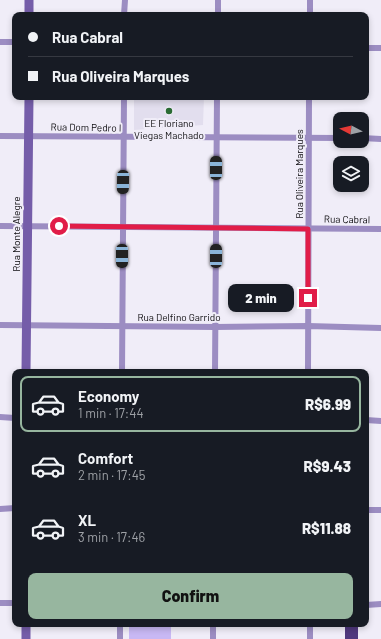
<!DOCTYPE html>
<html lang="en">
<head>
<meta charset="utf-8">
<style>
	body { margin:0; font-family:Barlow,sans-serif; background:#242831; color:#f1f3f6; height:100vh; display:flex; flex-direction:column; font-size:15px; white-space:nowrap }
	* { box-sizing:border-box; margin:0 }
	p { font-size:13px; color:#9ea1a6 }
	.icon { flex:none; width:22px; height:22px; fill:none; stroke:currentColor; stroke-width:2; stroke-linecap:round; stroke-linejoin:round }
	.map { position:relative; flex:1; overflow:hidden }
	.side { position:absolute; left:12px; top:369px; width:357px; height:258px; display:flex; flex-direction:column; background:#171b24; border-radius:8px; box-shadow:0 2px 6px #0003 }
	.side>* { flex:none }
	.top-card { position:absolute; left:12px; top:12px; width:357px; height:88px; border-radius:8px; box-shadow:0 2px 6px #0003; display:grid; align-content:center; height:88px; padding:0 16px; background:#171b24 }
	.needle { width:26px; rotate:277deg }
	.buttons { position:absolute; left:333px; top:112px; display:grid; gap:8px }
	.buttons a { display:grid; place-items:center; width:36px; height:36px; border-radius:8px; background:#171b24; box-shadow:0 2px 6px #0003; font-size:20px }
	.end { position:absolute; width:18px; height:18px; margin:-9px; border:5px solid #e11d48; background:#fff; box-shadow:0 0 0 2px #fff }
	.from { border-radius:50% }
	.bubble { position:absolute; height:28px; border-radius:8px; background:#171b24; box-shadow:0 2px 6px #0003; font-size:13px; font-weight:800; line-height:28px; text-align:center }
	.car { position:absolute; width:12px; height:24px; margin:-12px -6px; border-radius:5px; box-shadow:0 0 3px 1px #0007; background:linear-gradient(#222 24%,#8ab4d8 0 40%,#222 0 76%,#8ab4d8 0 86%,#222 0) }
	.top-card b { display:flex; align-items:center; gap:14px; height:38px; font-size:15px }
	.top-card b+b { border-top:1px solid #363941 }
	.top-card i { width:10px; height:10px; background:#f1f3f6 }
	ul { padding:7px 0 0; list-style:none }
	li { display:flex; align-items:center; gap:12px; height:56px; margin:0 8px 6px; padding:0 8px; border:2px solid transparent; border-radius:8px }
	li div { flex:1 }
	li b { display:block; font-size:15px }
	li em { font-style:normal; font-weight:800 }
	li.selected { border-color:#97b69f }
	li>.icon { width:36px; height:36px; stroke-width:1.5 }
	.primary-button { display:flex; gap:8px; margin-top:auto; padding:8px 16px }
	.primary-button a { flex:1; height:46px; border-radius:8px; background:#97b69f; color:#111; font-size:16px; font-weight:800; line-height:46px; text-align:center }
	.map>svg:first-child { display:block }
	.built { fill:#e2deee }
	.green { fill:#c8b8f4 }
	.building { fill:#50387e }
	.lines { fill:none; stroke-linecap:round; stroke-linejoin:round }
	.street { stroke:#9c8dc2; stroke-width:6 }
	.secondary { stroke:#755da9; stroke-width:9 }
	.route { stroke:#e11d48; stroke-width:5 }
	.poi-dot { fill:#2a6b34; stroke:#f0edf8; stroke-width:1.5 }
	.labels { text-anchor:middle; dominant-baseline:central; stroke-width:4; stroke-linejoin:round; paint-order:stroke }
	.poi-label { font-size:10px; fill:#0d0c0f; stroke:#f0edf8 }
	.street-label { font-size:10px; fill:#0d0c0f; stroke:#f0edf8 }
</style>
</head>
<body>
<div class="map">
<svg width="381" height="639" viewBox="0 0 381 639">
	<rect width="100%" height="100%" fill="#f0edf8"/>
	<path class="built" d="M134,97H204L203,125L134,130Z"/>
	<rect class="green" x="129" y="624" width="42" height="15"/>
	<rect class="building" x="345" y="624" width="13" height="15"/>
	<g class="lines">
		<g class="street">
			<path d="M218,0V15"/>
			<path d="M124,15L125,0"/>
			<path d="M310,15V0"/>
			<path d="M0,42H15"/>
			<path d="M366,48H381"/>
			<path d="M0,136L340,138"/>
			<path d="M362,138L381,139"/>
			<path d="M0,226L381,229"/>
			<path d="M0,325L215,327L308,326L381,328"/>
			<path d="M122,372L124,97"/>
			<path d="M215,372L217,97"/>
			<path d="M308,372L309,97"/>
			<path d="M0,417L15,418"/>
			<path d="M366,420L381,421"/>
			<path d="M0,509L15,508"/>
			<path d="M366,510H381"/>
			<path d="M0,603H15"/>
			<path d="M366,605L381,604"/>
			<path d="M120,639V624"/>
			<path d="M213,639V624"/>
			<path d="M310,639V624"/>
		</g>
		<g class="secondary">
			<path d="M29,0V15"/>
			<path d="M26,372L29,97"/>
			<path d="M26,624V639"/>
		</g>
	</g>
	<g class="lines">
		<path class="route" d="M59,226L308,229V298"/>
	</g>
	<circle class="poi-dot" cx="169" cy="111" r="4"/>
	<g class="labels">
		<g class="poi-label">
			<text x="169" y="123">EE Floriano<tspan x="169" dy="12">Viegas Machado</tspan></text>
		</g>
		<g class="street-label">
			<text transform="translate(86 127) rotate(1)">Rua Dom Pedro I</text>
			<text transform="translate(299 174) rotate(-90)">Rua Oliveira Marques</text>
			<text transform="translate(347 219) rotate(1)">Rua Cabral</text>
			<text transform="translate(16 234) rotate(-90)">Rua Monte Alegre</text>
			<text x="179" y="317">Rua Delfino Garrido</text>
		</g>
	</g>
</svg>
<div class="buttons">
<a><svg class="needle" viewBox="-14 -14 28 28"><path d="M0-13l5 13h-10z" fill="#e53935"/><path d="M0 13l5-13h-10z" fill="#9ea1a6"/></svg></a>
<a><svg class="icon" aria-label="layers" viewBox="0 0 24 24"><path d="M12 4l9 5-9 5-9-5zM3 14l9 5 9-5"/></svg></a>
</div>
<i class="end from" style="left:59px;top:226px"></i>
<i class="end" style="left:308px;top:298px"></i>
<div class="bubble" style="left:228px;top:284px;width:66px">2 min</div>
<i class="car" style="left:216px;top:168px;rotate:0deg"></i>
<i class="car" style="left:123px;top:182px;rotate:181deg"></i>
<i class="car" style="left:122px;top:256px;rotate:180deg"></i>
<i class="car" style="left:216px;top:256px;rotate:0deg"></i>
<div class="top-card">
<b><i class="from"></i>Rua Cabral</b>
<b><i></i>Rua Oliveira Marques</b>
</div>
<section class="side">
<ul>
<li class="selected"><svg class="icon" aria-label="car" viewBox="0 0 24 24"><path d="M5 17H2v-5l4-1 3-4h7l3 4 3 1v5h-3M9 17h6M6 11h13"/><circle cx="7" cy="17" r="2"/><circle cx="17" cy="17" r="2"/></svg><div><b>Economy</b><p>1 min · 17:44</p></div><em>R$6.99</em></li>
<li><svg class="icon" aria-label="car" viewBox="0 0 24 24"><path d="M5 17H2v-5l4-1 3-4h7l3 4 3 1v5h-3M9 17h6M6 11h13"/><circle cx="7" cy="17" r="2"/><circle cx="17" cy="17" r="2"/></svg><div><b>Comfort</b><p>2 min · 17:45</p></div><em>R$9.43</em></li>
<li><svg class="icon" aria-label="car" viewBox="0 0 24 24"><path d="M5 17H2v-5l4-1 3-4h7l3 4 3 1v5h-3M9 17h6M6 11h13"/><circle cx="7" cy="17" r="2"/><circle cx="17" cy="17" r="2"/></svg><div><b>XL</b><p>3 min · 17:46</p></div><em>R$11.88</em></li>
</ul>
<div class="primary-button"><a>Confirm</a></div>
</section>
</div>
</body>
</html>
